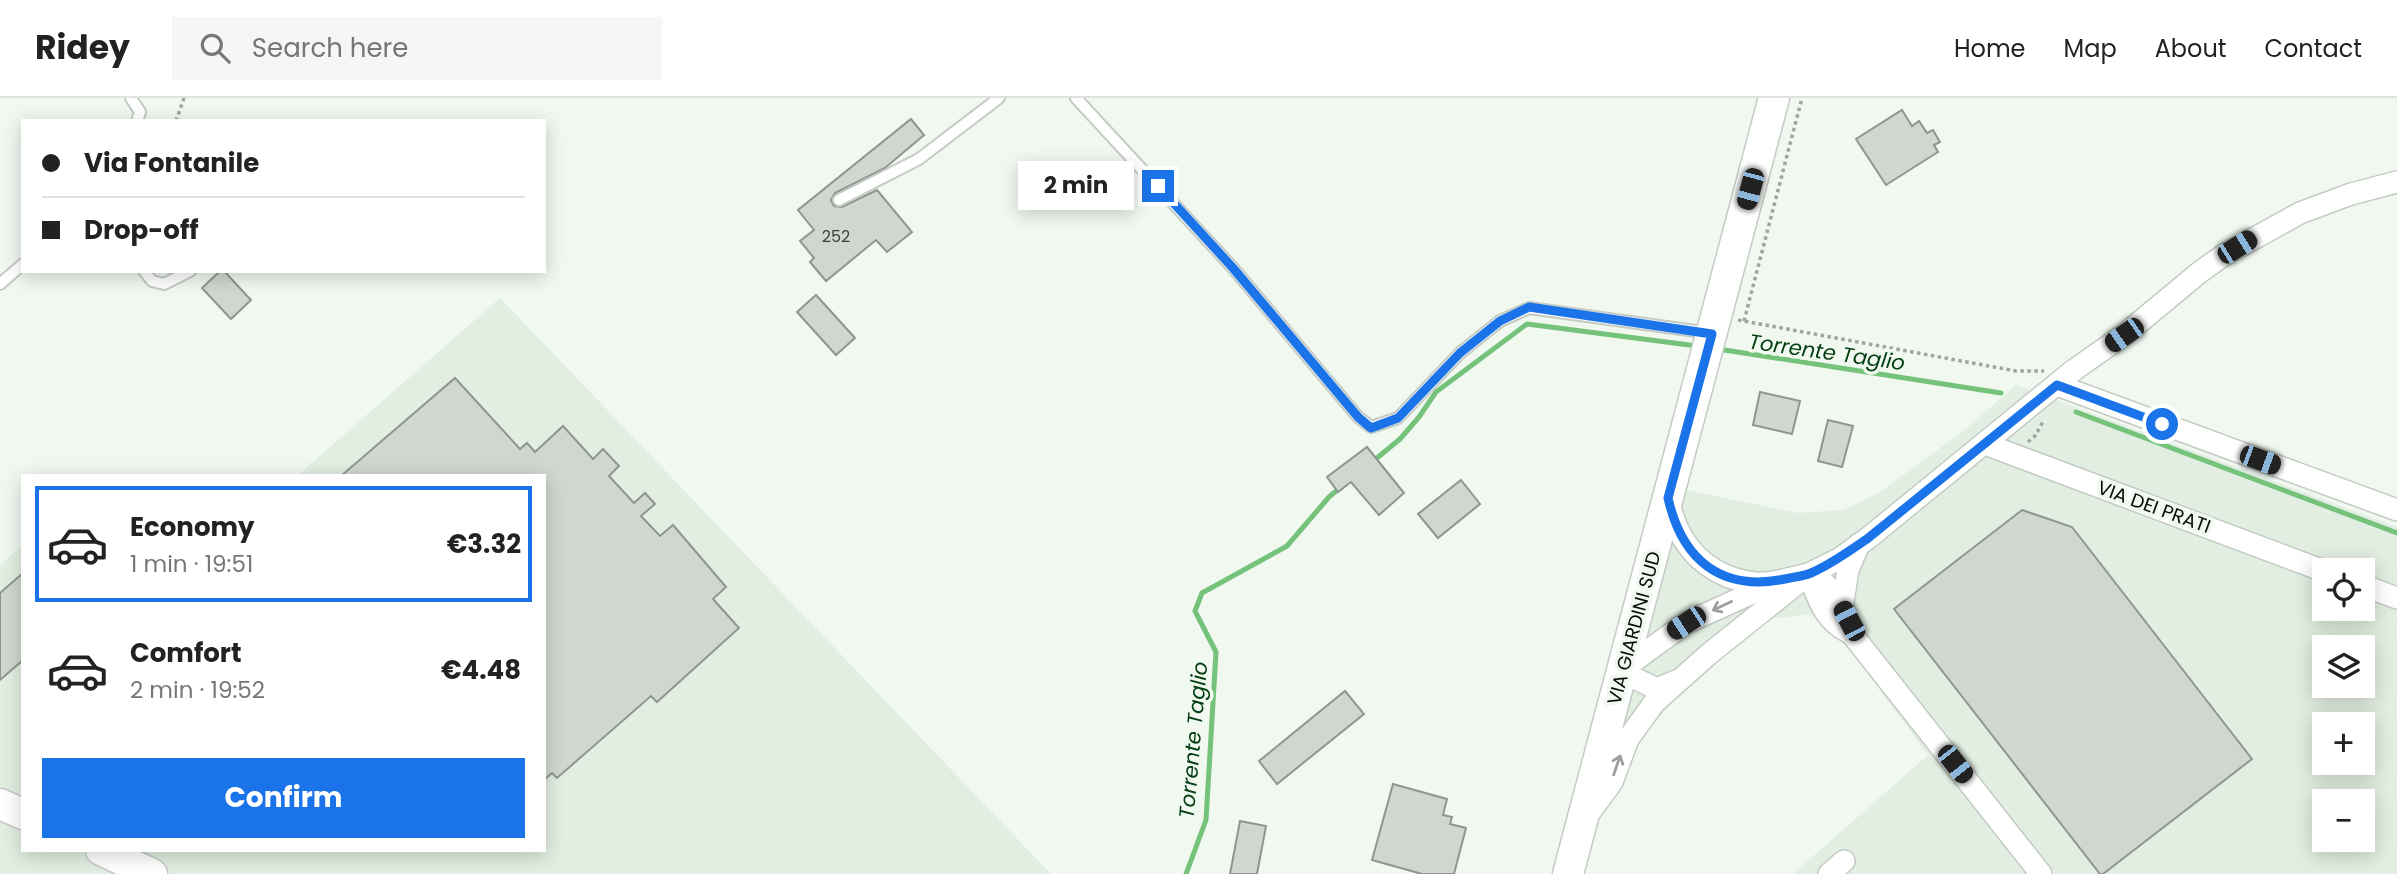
<!DOCTYPE html>
<html lang="en">
<head>
<meta charset="utf-8">
<style>
	body { margin:0; font-family:Poppins,sans-serif; background:#f6f6f6; color:#222; height:100vh; display:flex; flex-direction:column; font-size:26px; white-space:nowrap }
	* { box-sizing:border-box; margin:0 }
	p { font-size:23px; color:#767676 }
	.icon { flex:none; width:38px; height:38px; fill:none; stroke:currentColor; stroke-width:2; stroke-linecap:round; stroke-linejoin:round }
	.map { position:relative; flex:1; overflow:hidden }
	.side { position:absolute; left:21px; top:376px; width:525px; height:378px; display:flex; flex-direction:column; background:#fff; border-radius:0px; box-shadow:0 4px 18px #0003 }
	.side>* { flex:none }
	.top-card { position:absolute; left:21px; top:21px; width:525px; height:154px; border-radius:0px; box-shadow:0 4px 18px #0003; display:grid; align-content:center; height:154px; padding:0 21px; background:#fff }
	.fabs { position:absolute; left:2312px; top:460px; display:grid; gap:14px }
	.fabs a { display:grid; place-items:center; width:63px; height:63px; border-radius:0px; background:#fff; box-shadow:0 4px 18px #0003; font-size:35px }
	.end { position:absolute; width:32px; height:32px; margin:-16px; border:9px solid #1a73e8; background:#fff; box-shadow:0 0 0 4px #fff }
	.from { border-radius:50% }
	.bubble { position:absolute; height:49px; border-radius:0px; background:#fff; box-shadow:0 4px 18px #0003; font-size:23px; font-weight:700; line-height:49px; text-align:center }
	.car { position:absolute; width:21px; height:42px; margin:-21px -10px; border-radius:9px; box-shadow:0 0 5px 2px #0007; background:linear-gradient(#222 24%,#8ab4d8 0 40%,#222 0 76%,#8ab4d8 0 86%,#222 0) }
	.top-card b { display:flex; align-items:center; gap:24px; height:66px; font-size:26px }
	.top-card b+b { border-top:2px solid #e0e0e0 }
	.top-card i { width:18px; height:18px; background:#222 }
	ul { padding:12px 0 0; list-style:none }
	li { display:flex; align-items:center; gap:21px; height:116px; margin:0 14px 10px; padding:0 7px; border:4px solid transparent; border-radius:0px }
	li div { flex:1 }
	li b { display:block; font-size:26px }
	li em { font-style:normal; font-weight:700 }
	li.current { border-color:#1a73e8 }
	li>.icon { width:63px; height:63px; stroke-width:1.5 }
	.action { display:flex; gap:14px; margin-top:auto; padding:14px 21px }
	.action a { flex:1; height:80px; border-radius:0px; background:#1a73e8; color:#fff; font-size:28px; font-weight:700; line-height:80px; text-align:center }
	header { display:flex; align-items:center; gap:42px; box-sizing:border-box; height:98px; padding:0 35px; background:#fff; border-bottom:2px solid #e0e0e0 }
	header strong { font-size:33px }
	nav { display:flex; gap:38px; margin-inline-start:auto; font-size:24px }
	.search { width:490px; height:63px; background:#f6f6f6; display:flex; align-items:center; gap:18px; box-sizing:border-box; padding:0 24px; border-radius:0px; color:#767676; font-size:26px }
	.map>svg:first-child { display:block }
	.built { fill:#e1eee1; fill-rule:evenodd }
	.lines { fill:none; stroke-linecap:round; stroke-linejoin:round }
	.stream { stroke:#75c27b; stroke-width:5 }
	.building { fill:#cfd7cf; stroke:#8f968f; stroke-width:2 }
	.lane-casing { stroke:#c3cbc3; stroke-width:14 }
	.street-casing { stroke:#c3cbc3; stroke-width:24 }
	.secondary-casing { stroke:#c3cbc3; stroke-width:33 }
	.path { stroke:#9ea49e; stroke-width:3.5; stroke-dasharray:3.5 3.5; stroke-linecap:butt }
	.lane { stroke:#fff; stroke-width:10 }
	.street { stroke:#fff; stroke-width:21 }
	.secondary { stroke:#fff; stroke-width:30 }
	.oneway { stroke:#9d9e9d }
	.route { stroke:#1a73e8; stroke-width:9 }
	.labels { text-anchor:middle; dominant-baseline:central; stroke-width:7; stroke-linejoin:round; paint-order:stroke }
	.number-label { font-size:16px; fill:#3b3f3b }
	.street-label { font-size:19px; fill:#0a0c0a; stroke:#f0f8f0 }
	.water-label { font-size:21px; font-style:italic; fill:#023d0f; stroke:#f0f8f0 }
</style>
</head>
<body>
<header>
<strong>Ridey</strong>
<div class="search"><svg class="icon" aria-label="search" viewBox="0 0 24 24"><circle cx="10" cy="10" r="6"/><path d="M15 15l6 6"/></svg>Search here</div>
<nav><a>Home</a><a>Map</a><a>About</a><a>Contact</a></nav>
</header>
<div class="map">
<svg width="2397" height="776" viewBox="0 0 2397 776">
	<rect width="100%" height="100%" fill="#f0f8f0"/>
	<g class="built">
		<path d="M500,200L1051,776H0V467L23,447V752H544V378H297Z"/>
		<path d="M2016,287L2397,429V776H1793L1928,657L1844,543L1809,516L1770,521L1679,595L1640,643L1593,644L1656,386L1798,415L1844,412L1880,394L1962,334ZM2324,472H2362V511H2324ZM2324,550H2362V588H2324ZM2324,626H2362V665H2324ZM2324,704H2362V742H2324Z"/>
	</g>
	<g class="lines">
		<g class="stream">
			<path d="M1718,251L2001,295"/>
			<path d="M2076,314L2397,435"/>
			<path d="M1371,365L1400,341L1419,319L1436,294L1527,226L1697,248"/>
			<path d="M1186,776L1206,722L1216,554L1195,513L1202,495L1287,448L1329,399L1341,389"/>
		</g>
	</g>
	<g class="building">
		<path d="M1902,12L1912,28L1919,23L1927,35L1933,32L1940,44L1934,47L1938,54L1886,87L1856,41Z"/>
		<path d="M911,21L924,37L885,70L835,95L831,102L834,108L842,109L877,92L912,134L887,154L876,142L826,183L810,164L814,160L800,143L814,132L798,112Z"/>
		<path d="M220,173H224L251,202L231,221L202,190Z"/>
		<path d="M816,197L855,240L836,257L797,214Z"/>
		<path d="M455,280L520,351L527,345L535,354L563,328L593,361L603,351L619,368L609,378L634,405L645,395L655,406L641,418L660,438L673,427L726,489L713,501L739,530L657,604L651,598L557,680L552,675L544,682V378H341Z"/>
		<path d="M1760,294L1800,303L1792,336L1753,327Z"/>
		<path d="M1828,322L1853,328L1842,369L1818,363Z"/>
		<path d="M1367,349L1404,395L1379,417L1351,384L1338,394L1327,379Z"/>
		<path d="M1461,382L1480,406L1438,440L1418,416Z"/>
		<path d="M2022,412L2072,429L2252,661L2103,776H2100L1894,511Z"/>
		<path d="M23,475V562L0,582V495Z"/>
		<path d="M1345,593L1364,616L1277,686L1259,663Z"/>
		<path d="M1393,686L1447,701L1443,717L1452,719L1450,726L1466,730L1454,776H1422L1372,762Z"/>
		<path d="M1240,723L1266,728L1257,776H1230Z"/>
	</g>
	<g class="lines">
		<defs>
			<g id="lane">
				<path d="M131,0L140,14L137,23"/>
				<path d="M1076,0L1233,170L1358,319L1371,329L1398,320L1460,255L1500,223L1529,210L1710,235"/>
				<path d="M839,102L919,61L999,0"/>
				<path d="M144,173L152,183L164,186L190,173"/>
				<path d="M0,186L23,166"/>
			</g>
			<g id="street">
				<path d="M2057,287L2397,412"/>
				<path d="M1985,346L2324,473"/>
				<path d="M1668,401C1676,438 1694,465 1729,479C1739,482 1751,486 1761,485C1777,485 1794,479 1809,476C1832,485 1847,511 1851,535L2041,776"/>
				<path d="M1809,476C1817,500 1826,525 1851,535"/>
				<path d="M2362,487L2397,500"/>
				<path d="M1842,510L1848,472L1859,446"/>
				<path d="M1676,583L1657,591L1634,580L1624,570L1686,525L1770,487"/>
				<path d="M1590,714L1612,684L1628,641L1654,605L1709,556L1809,476L1839,461L1867,441L2074,272L2124,237L2200,174L2224,157L2300,115L2351,96L2397,84"/>
				<path d="M1829,776L1844,763"/>
			</g>
			<g id="secondary">
				<path d="M0,706L23,716"/>
				<path d="M101,752L152,776"/>
				<path d="M1568,776L1774,0"/>
			</g>
		</defs>
		<use href="#lane" class="lane-casing"/>
		<use href="#street" class="street-casing"/>
		<use href="#secondary" class="secondary-casing"/>
		<g class="path">
			<path d="M176,23L184,0"/>
			<path d="M1738,222L2016,273H2044"/>
			<path d="M1744,223L1802,0"/>
			<path d="M2028,344L2035,338L2044,322"/>
		</g>
		<use href="#lane" class="lane"/>
		<use href="#street" class="street"/>
		<use href="#secondary" class="secondary"/>
	</g>
	<defs><path id="oneway-shaft" d="M-6 0H5M1.5-3L5.5 0L1.5 3" fill="none" stroke-width="1.6" stroke-linecap="round" stroke-linejoin="round" transform="scale(1.75)"/></defs>
	<g class="oneway">
		<use href="#oneway-shaft" transform="translate(1722 508) rotate(155)"/>
		<use href="#oneway-shaft" transform="translate(1617 667) rotate(-71)"/>
	</g>
	<g class="lines">
		<path class="route" d="M1158,88L1233,170L1358,319L1371,330L1398,320L1460,255L1500,223L1529,209L1712,236L1668,400C1682,462 1721,494 1785,481C1794,479 1804,478 1811,475C1832,466 1849,453 1867,441L2057,287L2162,326"/>
	</g>
	<g class="labels">
		<g class="number-label">
			<text x="836" y="138">252</text>
		</g>
		<g class="street-label">
			<text transform="translate(2154 409) rotate(20)">VIA DEI PRATI</text>
			<text transform="translate(1634 530) rotate(-75)">VIA GIARDINI SUD</text>
		</g>
		<g class="water-label">
			<text transform="translate(1827 254) rotate(8)">Torrente Taglio</text>
			<text transform="translate(1193 642) rotate(-85)">Torrente Taglio</text>
		</g>
	</g>
</svg>
<div class="fabs">
<a><svg class="icon" aria-label="locate" viewBox="0 0 24 24"><circle cx="12" cy="12" r="6"/><path d="M12 2v4M12 18v4M2 12h4M18 12h4"/></svg></a>
<a><svg class="icon" aria-label="layers" viewBox="0 0 24 24"><path d="M12 4l9 5-9 5-9-5zM3 14l9 5 9-5"/></svg></a>
<a>+</a>
<a>−</a>
</div>
<i class="end from" style="left:2162px;top:326px"></i>
<i class="end" style="left:1158px;top:88px"></i>
<div class="bubble" style="left:1018px;top:63px;width:116px">2 min</div>
<i class="car" style="left:1750px;top:91px;rotate:195deg"></i>
<i class="car" style="left:2237px;top:149px;rotate:58deg"></i>
<i class="car" style="left:2124px;top:237px;rotate:235deg"></i>
<i class="car" style="left:2260px;top:362px;rotate:110deg"></i>
<i class="car" style="left:1849px;top:523px;rotate:332deg"></i>
<i class="car" style="left:1686px;top:525px;rotate:237deg"></i>
<i class="car" style="left:1955px;top:666px;rotate:142deg"></i>
<div class="top-card">
<b><i class="from"></i>Via Fontanile</b>
<b><i></i>Drop-off</b>
</div>
<section class="side">
<ul>
<li class="current"><svg class="icon" aria-label="car" viewBox="0 0 24 24"><path d="M5 17H2v-5l4-1 3-4h7l3 4 3 1v5h-3M9 17h6M6 11h13"/><circle cx="7" cy="17" r="2"/><circle cx="17" cy="17" r="2"/></svg><div><b>Economy</b><p>1 min · 19:51</p></div><em>€3.32</em></li>
<li><svg class="icon" aria-label="car" viewBox="0 0 24 24"><path d="M5 17H2v-5l4-1 3-4h7l3 4 3 1v5h-3M9 17h6M6 11h13"/><circle cx="7" cy="17" r="2"/><circle cx="17" cy="17" r="2"/></svg><div><b>Comfort</b><p>2 min · 19:52</p></div><em>€4.48</em></li>
</ul>
<div class="action"><a>Confirm</a></div>
</section>
</div>
</body>
</html>
